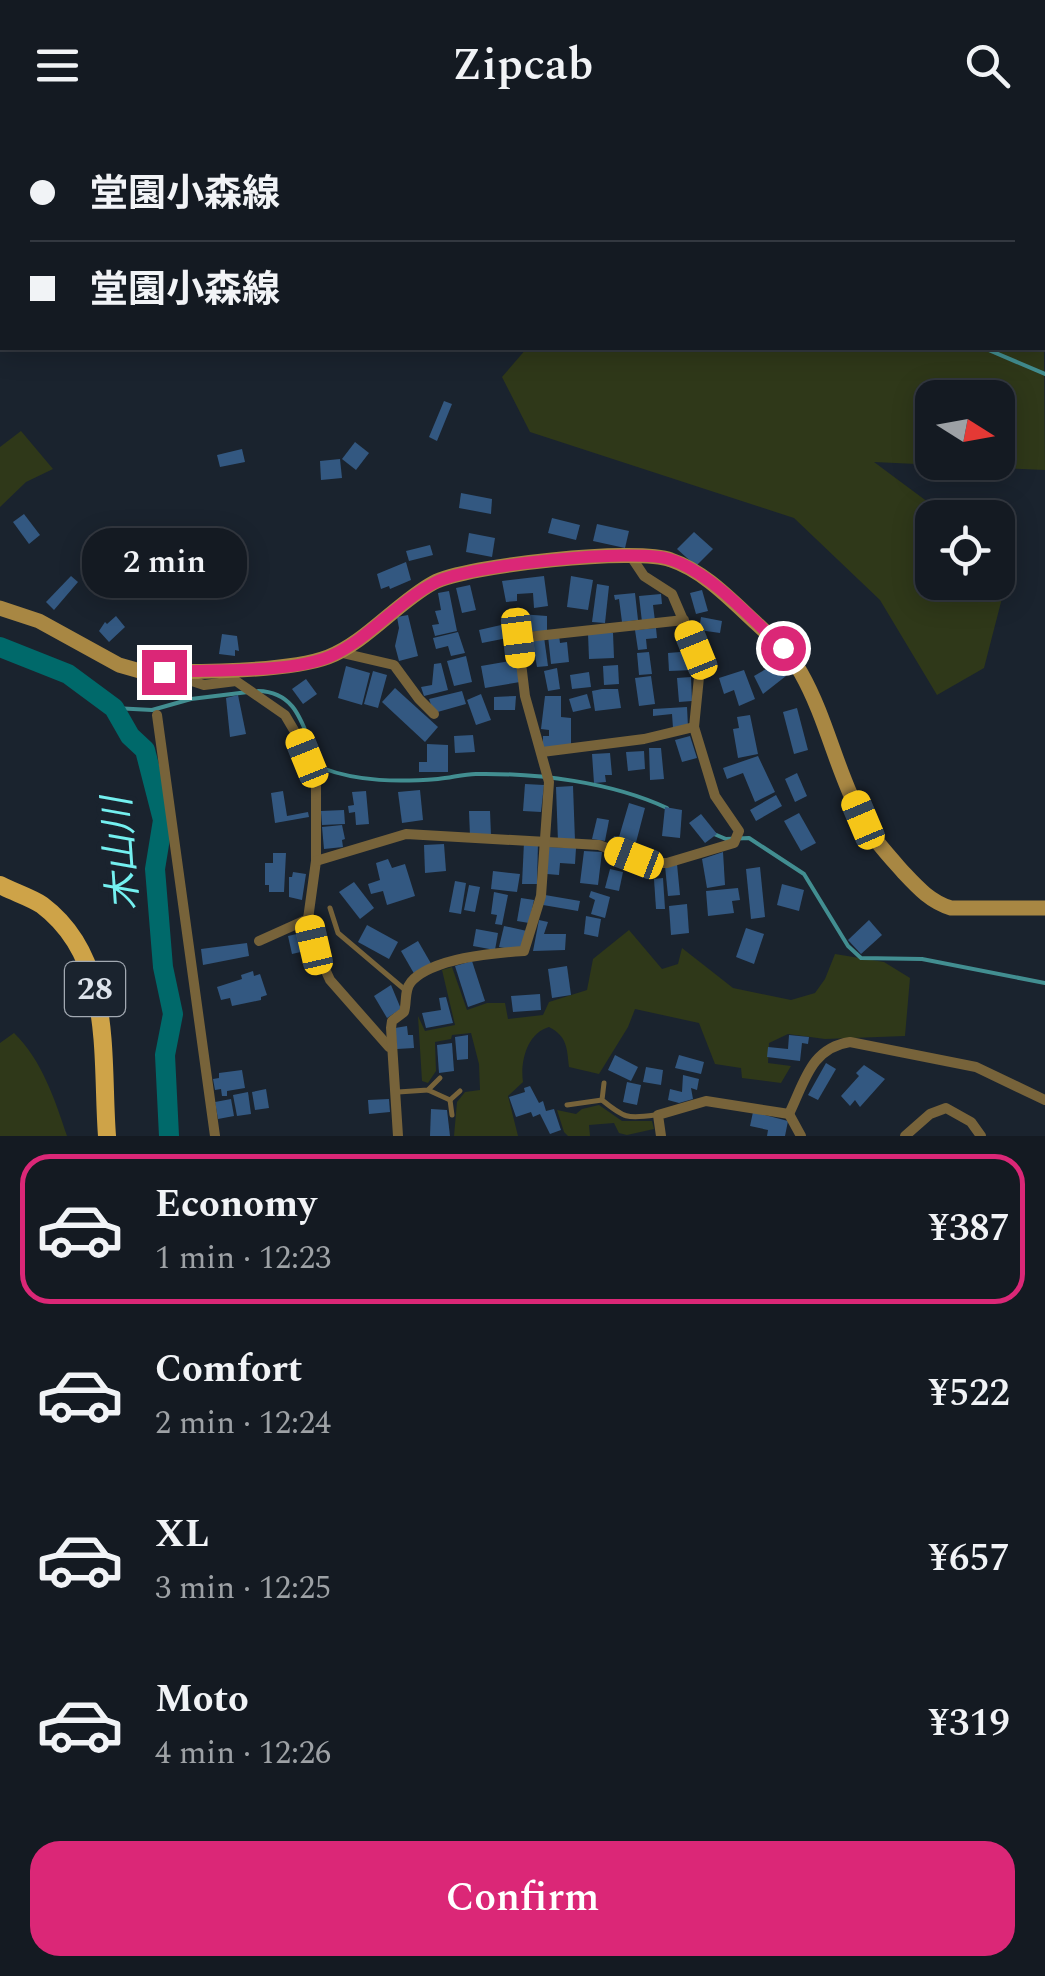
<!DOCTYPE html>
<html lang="en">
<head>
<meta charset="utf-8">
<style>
	body { margin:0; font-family:Spectral,"Noto Sans JP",serif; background:#21272f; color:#f1f3f6; height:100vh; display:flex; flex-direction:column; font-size:38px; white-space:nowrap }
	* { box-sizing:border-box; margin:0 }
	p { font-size:32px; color:#9da1a5 }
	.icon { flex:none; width:55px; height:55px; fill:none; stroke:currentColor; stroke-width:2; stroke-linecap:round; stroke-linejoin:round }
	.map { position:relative; height:1006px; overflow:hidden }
	.panel { display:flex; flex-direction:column; background:#141a22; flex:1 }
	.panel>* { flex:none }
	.guide { position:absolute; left:0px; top:0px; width:1045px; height:220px; box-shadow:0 5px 25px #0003,0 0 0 2px #333840; display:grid; align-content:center; height:220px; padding:0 30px; background:#141a22 }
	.needle { width:65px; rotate:101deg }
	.tools { position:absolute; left:915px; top:250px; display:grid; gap:20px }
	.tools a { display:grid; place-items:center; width:100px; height:100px; border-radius:20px; background:#141a22; box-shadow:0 5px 25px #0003,0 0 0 2px #333840; font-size:50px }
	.end { position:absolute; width:45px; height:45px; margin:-22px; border:12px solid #db2777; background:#fff; box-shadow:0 0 0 5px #fff }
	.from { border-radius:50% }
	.bubble { position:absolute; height:70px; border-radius:30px; background:#141a22; box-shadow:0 5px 25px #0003,0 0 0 2px #333840; font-size:32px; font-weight:600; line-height:70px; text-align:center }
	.car { position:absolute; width:30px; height:60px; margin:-30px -15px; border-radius:12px; box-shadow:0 0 8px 2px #0007; background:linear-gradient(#f5c518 24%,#345 0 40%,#f5c518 0 76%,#345 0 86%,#f5c518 0) }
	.guide b { display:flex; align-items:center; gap:35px; height:95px; font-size:38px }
	.guide b+b { border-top:2px solid #333840 }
	.guide i { width:25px; height:25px; background:#f1f3f6 }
	ul { padding:18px 0 0; list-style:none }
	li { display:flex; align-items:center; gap:30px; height:150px; margin:0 20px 15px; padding:0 10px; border:5px solid transparent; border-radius:30px }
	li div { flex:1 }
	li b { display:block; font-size:38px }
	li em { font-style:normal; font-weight:600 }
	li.on { border-color:#db2777 }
	li>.icon { width:90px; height:90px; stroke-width:1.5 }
	.cta { display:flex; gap:20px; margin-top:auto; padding:20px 30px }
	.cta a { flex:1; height:115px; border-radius:30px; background:#db2777; color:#fff; font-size:40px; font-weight:600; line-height:115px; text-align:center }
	header { display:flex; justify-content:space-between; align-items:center; height:130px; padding:0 30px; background:#141a22; font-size:45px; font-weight:600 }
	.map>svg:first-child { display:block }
	.green { fill:#2f3819; fill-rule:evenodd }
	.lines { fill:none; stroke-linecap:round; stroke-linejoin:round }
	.stream { stroke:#428e91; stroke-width:4 }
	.river { stroke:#00696a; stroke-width:20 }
	.building { fill:#335881 }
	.lane { stroke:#77633a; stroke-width:5 }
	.street { stroke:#77633a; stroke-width:10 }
	.secondary { stroke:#a88743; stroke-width:15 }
	.primary { stroke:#cea348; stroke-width:18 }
	.route { stroke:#db2777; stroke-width:12 }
	.labels { text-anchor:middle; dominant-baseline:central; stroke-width:10; stroke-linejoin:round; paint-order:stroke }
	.shield { fill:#1a232e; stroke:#a2a9b2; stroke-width:2.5 }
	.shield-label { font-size:32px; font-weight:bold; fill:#dde3eb }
	.water-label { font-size:38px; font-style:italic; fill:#74f0f0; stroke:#1a232e }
</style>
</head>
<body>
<header><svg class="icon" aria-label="menu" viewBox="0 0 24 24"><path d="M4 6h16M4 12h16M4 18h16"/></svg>Zipcab<svg class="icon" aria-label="search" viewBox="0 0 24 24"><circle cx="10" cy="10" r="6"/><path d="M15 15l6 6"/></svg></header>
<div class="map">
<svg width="1045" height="1006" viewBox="0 0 1045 1006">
	<rect width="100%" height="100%" fill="#1a232e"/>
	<g class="green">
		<path d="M1043,118L1045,340L874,332L948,387L932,388V452H998V431L1009,441L984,538L937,565L880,470L794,388L530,302L502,247L527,218H1042ZM932,268H998V332H932Z"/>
		<path d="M21,301L53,339L26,352L0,377V317Z"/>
		<path d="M629,800L662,839L678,834L682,818L733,858L791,870L815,863L825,849L835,824L884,832L910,848L905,906L825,909L788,904L769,913L768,933L791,936L781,953L742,948L741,938L715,934L699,893L635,879L628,897L599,944L569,937C567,918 567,906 549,897C527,903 520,932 523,952L508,966L518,1006H454L457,972L465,962L480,960L479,934L471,903L452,905L451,909L435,912L436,941L428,953L422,951L418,886L425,901L455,895L442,840L452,837L467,880L487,873H505L508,889L543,885L549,872L587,860L593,829Z"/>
		<path d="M14,903C42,930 55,970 67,1006H0V913Z"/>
		<path d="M599,975L622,991H652L654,999L627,1005L619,1003L614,993L589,995L590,1006H568L564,1002L557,980L576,984L582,979Z"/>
	</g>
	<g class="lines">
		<g class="stream">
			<path d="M599,0L603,2"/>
			<path d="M984,218L1045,244"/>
			<path d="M258,561C304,562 303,608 322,638C359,652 399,652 438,649C451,648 463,644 476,644C538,643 611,652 667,678"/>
			<path d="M114,578L152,580L191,569L248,562"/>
			<path d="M714,704L726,709L749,708L804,744L848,816L861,828L922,829L1045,853"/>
		</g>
		<path class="river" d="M0,517L68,544L114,578L130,606L145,620L163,690L155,739L163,837L173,884L165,925L169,1006"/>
	</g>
	<g class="building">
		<path d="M444,271L452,274L437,311L429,307Z"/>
		<path d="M355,312L369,323L356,340L342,329Z"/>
		<path d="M242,319L245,332L220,337L217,325Z"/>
		<path d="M340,329L342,348L321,350L320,331Z"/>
		<path d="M461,363L492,369L491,384L459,378Z"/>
		<path d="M24,384L40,405L29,414L13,392Z"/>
		<path d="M552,388L580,395L576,410L548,403Z"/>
		<path d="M597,394L629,401L625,418L593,411Z"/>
		<path d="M694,402L713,419L696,436L677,419Z"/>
		<path d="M469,403L495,408L492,427L466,422Z"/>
		<path d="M430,415L433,425L409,431L406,421Z"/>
		<path d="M406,432L411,450L390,459L389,456L381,459L377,444Z"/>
		<path d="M71,446L78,452L54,480L46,472Z"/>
		<path d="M544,446L548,476L534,478L533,463L517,464V471L506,472L502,451Z"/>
		<path d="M571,446L593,450L588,480L567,477Z"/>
		<path d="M597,454L609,456L605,493L592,492Z"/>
		<path d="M470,455L476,480L462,483L456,458Z"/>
		<path d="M702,460L708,481L696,484L690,463Z"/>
		<path d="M449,461L457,501L435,506L432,495L439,494L435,481L441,480L438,463Z"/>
		<path d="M635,463L638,490L622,492L619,469L615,470L614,465Z"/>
		<path d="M661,464L662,474L653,475L655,491L642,492L639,466Z"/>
		<path d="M520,484L547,486V502L519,501Z"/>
		<path d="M408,485L418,526L399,531L395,516L399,498L397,487Z"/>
		<path d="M116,486L125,497L109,512L99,501L105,492L107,494Z"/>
		<path d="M701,487L722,491L720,503L699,500Z"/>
		<path d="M510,493L512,507L482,513L479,500Z"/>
		<path d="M656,498L657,508L646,509L647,519L638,520L635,500Z"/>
		<path d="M458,502L465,523L451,526L448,516L436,519L433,508Z"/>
		<path d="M588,503H613L614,528L589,529Z"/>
		<path d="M222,504L237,506L239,521L235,520V526L219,524Z"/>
		<path d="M559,505L560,513L567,512L569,532L551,534L548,506Z"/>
		<path d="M544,507L548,536L537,537L532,508Z"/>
		<path d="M692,521L693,540L669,541L668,523Z"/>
		<path d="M649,522L652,544L639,545L637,523Z"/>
		<path d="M466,526L472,552L454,556L447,531Z"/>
		<path d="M516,530L520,552L485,558L481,536Z"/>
		<path d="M778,532L786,546L763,564L754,546Z"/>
		<path d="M441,533L448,560L424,566L421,557L432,555L434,534Z"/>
		<path d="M618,535L619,554L604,555L603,536Z"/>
		<path d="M346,536L370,543L362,575L338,568Z"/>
		<path d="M557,538L560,559L548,561L544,541Z"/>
		<path d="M744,540L755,569L739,576L734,560L724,564L719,548Z"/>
		<path d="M373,541L387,545L378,578L364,574Z"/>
		<path d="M589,542L591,557L572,559L570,545Z"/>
		<path d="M651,546L655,574L639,576L635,548Z"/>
		<path d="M691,547L692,571L679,572L677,548Z"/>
		<path d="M306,549L317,564L303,574L292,559Z"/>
		<path d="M395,558L438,597L425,612L382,572Z"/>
		<path d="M602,559H618L621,578L595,581L592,561Z"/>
		<path d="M462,561L466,574L434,583L429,569Z"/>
		<path d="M481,564L491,590L476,595L467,570Z"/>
		<path d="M587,564L591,578L573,582L569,569Z"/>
		<path d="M238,565L246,604L230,607L226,568Z"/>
		<path d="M516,566L515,580H494V567Z"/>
		<path d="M545,566H561V587L571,588V618H543V606H549V600L541,599Z"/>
		<path d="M687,577L688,597L673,598L672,584L653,586V579Z"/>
		<path d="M797,578L808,620L794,624L783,582Z"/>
		<path d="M750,585L758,624L738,628L733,599L739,598L737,587Z"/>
		<path d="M473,605L475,622L455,623L454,606Z"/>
		<path d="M690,606L697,628L682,632L675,610Z"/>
		<path d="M427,614L448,615V642H419V632H427Z"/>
		<path d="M649,618H661L664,649L650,650Z"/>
		<path d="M644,621L645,639L628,641L626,622Z"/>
		<path d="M610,623L612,645H605L606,652L594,653L592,624Z"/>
		<path d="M758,626L775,662L755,672L743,643L727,649L723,638Z"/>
		<path d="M797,643L807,666L795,672L785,649Z"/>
		<path d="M525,654L544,655L541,682L523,681Z"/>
		<path d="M573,656L575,711L558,712L556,657Z"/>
		<path d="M420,660L423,690L402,693L398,662Z"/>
		<path d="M283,661L287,686L308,682L309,687L275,693L271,663Z"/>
		<path d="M366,661L369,694L356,695L355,682L349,683L348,676L354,675L352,662Z"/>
		<path d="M776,665L782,676L756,691L750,680Z"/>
		<path d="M629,673L645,678L633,724L611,717L614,706L619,707Z"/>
		<path d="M665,677L682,680L680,708L662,706Z"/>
		<path d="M344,680L345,694L322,695L321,681Z"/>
		<path d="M469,681H490L491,706H470Z"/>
		<path d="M799,683L816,713L801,721L784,691Z"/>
		<path d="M701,684L717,704L705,713L689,693Z"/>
		<path d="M597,688L609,690L605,711L592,709Z"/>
		<path d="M342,695L345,709L342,710L343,717L324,719L322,697Z"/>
		<path d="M524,712H538L537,754H522Z"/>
		<path d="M444,714L446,741L425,743L424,715Z"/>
		<path d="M548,717L576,718L575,734L560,733L559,745L547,744Z"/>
		<path d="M584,721L602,722L598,755L580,753Z"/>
		<path d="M723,722L725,755L707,758L702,729Z"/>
		<path d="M273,723H286L284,762H269V755H265V733H273Z"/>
		<path d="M388,729L392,738L405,734L415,766L387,775L383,761L371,764L368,754L380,750L376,733Z"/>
		<path d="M677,734L680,765L668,766L665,736Z"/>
		<path d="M760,737L765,787L751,789L746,739Z"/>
		<path d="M610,739L623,742L619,761L605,758Z"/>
		<path d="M493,741L520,744L517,762L491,759Z"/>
		<path d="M293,742L306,744L302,770L289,767V747H292Z"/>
		<path d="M663,748L665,779H656L654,749Z"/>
		<path d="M455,751L466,753L461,784L449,782Z"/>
		<path d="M354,752L374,778L360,789L339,762Z"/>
		<path d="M782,754L804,760L799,781L777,775Z"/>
		<path d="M469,755L480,757L475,782L464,780Z"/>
		<path d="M738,758L740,770L732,771L734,783L708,786L706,761Z"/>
		<path d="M591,761L610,767L605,788L591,784L595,770L589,767Z"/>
		<path d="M494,762L508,765L502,795L495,794L497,785L491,784Z"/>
		<path d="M545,765L580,771L578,781L543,775Z"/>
		<path d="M521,768L534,770L529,793L517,791Z"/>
		<path d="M687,774L689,803L671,805L669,776Z"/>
		<path d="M586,786L601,789L598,807L584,804Z"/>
		<path d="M539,790L548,792L544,804H566L565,820L533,821Z"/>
		<path d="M869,790L882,805L861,824L848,810Z"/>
		<path d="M367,795L398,812L389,829L358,812Z"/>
		<path d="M504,796L527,801L522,821L499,817Z"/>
		<path d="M746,798L764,804L754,834L736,827Z"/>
		<path d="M476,799L498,803L495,820L473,816Z"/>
		<path d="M301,803L305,821L292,824L288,806Z"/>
		<path d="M418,811L433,837L416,847L401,821Z"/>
		<path d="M247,813L249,826L203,835L201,819Z"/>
		<path d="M472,831L485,871L468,877L455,836Z"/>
		<path d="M567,836L571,865L552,868L548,839Z"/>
		<path d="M253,841L254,846L260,844L267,865L261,867V870L232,876L230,868L221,870L217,857L242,849L241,845Z"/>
		<path d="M391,855L401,879L387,888L374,866Z"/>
		<path d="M540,864L541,880L513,882L511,866Z"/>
		<path d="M446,867L453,893L426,898L422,883L441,880L439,868Z"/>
		<path d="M407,896L408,905H413L414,918L397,919L395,898Z"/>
		<path d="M468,905V929L457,930L455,907Z"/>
		<path d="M789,905L809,907L808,914L802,913L800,931L767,927L768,917L788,919Z"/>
		<path d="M452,913L454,941L439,943L437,915Z"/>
		<path d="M615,925L638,937L631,951L608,940Z"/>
		<path d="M679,925L704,932L701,944L675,938Z"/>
		<path d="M826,933L836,939L818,970L808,965Z"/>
		<path d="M864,935L885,949L860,977L855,970L850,976L841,966L859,946L856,943Z"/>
		<path d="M646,937L663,940L661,955L643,952Z"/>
		<path d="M242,940L245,958L227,961V966H222L221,959L215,960L213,949L219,948V943Z"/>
		<path d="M683,945L699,949L697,960L691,958L693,969L679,973L668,970L670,959L682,962Z"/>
		<path d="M627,952L641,955L637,975L623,972Z"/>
		<path d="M530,956L539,973L543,971L546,981L554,979L561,1000L550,1004L540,984L533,987L531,982L516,987L509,967L525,962L524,958Z"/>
		<path d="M266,959L269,978L255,980L252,962Z"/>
		<path d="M248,962L251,984L237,986L233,965Z"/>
		<path d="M231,969L234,986L218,989L215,972Z"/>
		<path d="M389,969L390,982L369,984L368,970Z"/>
		<path d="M431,979L447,980L450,1006H430Z"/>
		<path d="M753,982L788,991L785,1006H767L768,1000L750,996Z"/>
	</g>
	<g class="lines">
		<g class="lane">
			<path d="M330,778L338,803L404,859"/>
			<path d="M604,953L602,970C624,988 627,989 655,985"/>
			<path d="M428,960L450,970L460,961"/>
			<path d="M398,962L428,960L440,948"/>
			<path d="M450,970L452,985"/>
			<path d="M567,975L602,970"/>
		</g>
		<g class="street">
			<path d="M980,0V2"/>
			<path d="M1042,114L1045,116"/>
			<path d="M338,522L394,535L419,569L434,584"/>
			<path d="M171,544L204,555L236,551L285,585L298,607L316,649V731L308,789L314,815L330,850L389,917"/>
			<path d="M157,585L215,1006"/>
			<path d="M542,622L644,609L694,597"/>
			<path d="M316,731L406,704L599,715L646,733H667L734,713L739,701L715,666L694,597L699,547L696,520L672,464L644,446L630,425"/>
			<path d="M259,811L308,789"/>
			<path d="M789,984C805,951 811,918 850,912L976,937L1045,970"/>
			<path d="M789,984L801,1006"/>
			<path d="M398,1006L391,898L392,891L404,882C407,873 404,860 411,852C432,828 493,823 524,821L541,766L549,652L525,566L518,508L684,490"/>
			<path d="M661,1006L658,985L706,971L789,984"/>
			<path d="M905,1006L930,984L946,978L971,992L981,1006"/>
		</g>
		<path class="secondary" d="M0,478L39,491L119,535L140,541C189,542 285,543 328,527C365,513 398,472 433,453C467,435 637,417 671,430C704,441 731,470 756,493C772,508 790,523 801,543C827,589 837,643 862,689C873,709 889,726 904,743C918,758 931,772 951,778H1045"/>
		<path class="primary" d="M0,755C13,762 30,767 42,775C114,829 101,927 107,1006"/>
	</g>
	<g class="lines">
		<path class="route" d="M164,542C210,539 290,544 331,526C369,509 398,471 436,452C471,435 633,418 669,429C709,441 753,490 783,518"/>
	</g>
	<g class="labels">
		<rect class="shield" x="65" y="832" width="60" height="54" rx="8"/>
		<g class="shield-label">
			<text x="95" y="859">28</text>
		</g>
		<g class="water-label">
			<text transform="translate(122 724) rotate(-94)">木山川</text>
		</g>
	</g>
</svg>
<div class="tools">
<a><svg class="needle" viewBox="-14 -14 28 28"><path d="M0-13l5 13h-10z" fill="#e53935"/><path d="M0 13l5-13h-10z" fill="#9da1a5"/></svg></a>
<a><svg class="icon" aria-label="locate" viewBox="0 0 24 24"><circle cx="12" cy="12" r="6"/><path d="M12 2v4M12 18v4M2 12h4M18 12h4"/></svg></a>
</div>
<i class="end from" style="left:783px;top:518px"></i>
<i class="end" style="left:164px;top:542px"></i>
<div class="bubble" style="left:82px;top:398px;width:165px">2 min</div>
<i class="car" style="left:518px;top:508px;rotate:173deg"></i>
<i class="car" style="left:696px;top:520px;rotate:338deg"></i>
<i class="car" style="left:307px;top:628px;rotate:338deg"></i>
<i class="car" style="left:863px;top:690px;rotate:337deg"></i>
<i class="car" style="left:634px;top:728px;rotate:291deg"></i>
<i class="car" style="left:314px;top:815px;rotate:347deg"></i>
<div class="guide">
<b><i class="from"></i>堂園小森線</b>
<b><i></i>堂園小森線</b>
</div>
</div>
<section class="panel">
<ul>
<li class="on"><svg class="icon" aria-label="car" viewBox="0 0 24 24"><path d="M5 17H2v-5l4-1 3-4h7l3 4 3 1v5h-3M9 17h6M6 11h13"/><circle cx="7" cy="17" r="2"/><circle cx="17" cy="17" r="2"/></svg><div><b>Economy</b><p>1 min · 12:23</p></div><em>¥387</em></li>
<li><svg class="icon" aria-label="car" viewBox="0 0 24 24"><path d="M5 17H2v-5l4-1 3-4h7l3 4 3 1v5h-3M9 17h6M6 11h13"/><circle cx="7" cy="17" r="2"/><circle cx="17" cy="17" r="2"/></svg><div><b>Comfort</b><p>2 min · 12:24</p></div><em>¥522</em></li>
<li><svg class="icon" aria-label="car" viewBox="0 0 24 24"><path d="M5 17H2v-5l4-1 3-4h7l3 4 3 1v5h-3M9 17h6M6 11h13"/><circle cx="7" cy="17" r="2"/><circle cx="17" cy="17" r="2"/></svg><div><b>XL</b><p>3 min · 12:25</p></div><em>¥657</em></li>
<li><svg class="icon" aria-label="car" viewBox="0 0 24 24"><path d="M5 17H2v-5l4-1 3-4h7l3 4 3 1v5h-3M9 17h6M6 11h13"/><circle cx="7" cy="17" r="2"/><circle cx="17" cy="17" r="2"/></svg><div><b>Moto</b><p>4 min · 12:26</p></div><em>¥319</em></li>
</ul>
<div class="cta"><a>Confirm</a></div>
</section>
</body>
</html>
